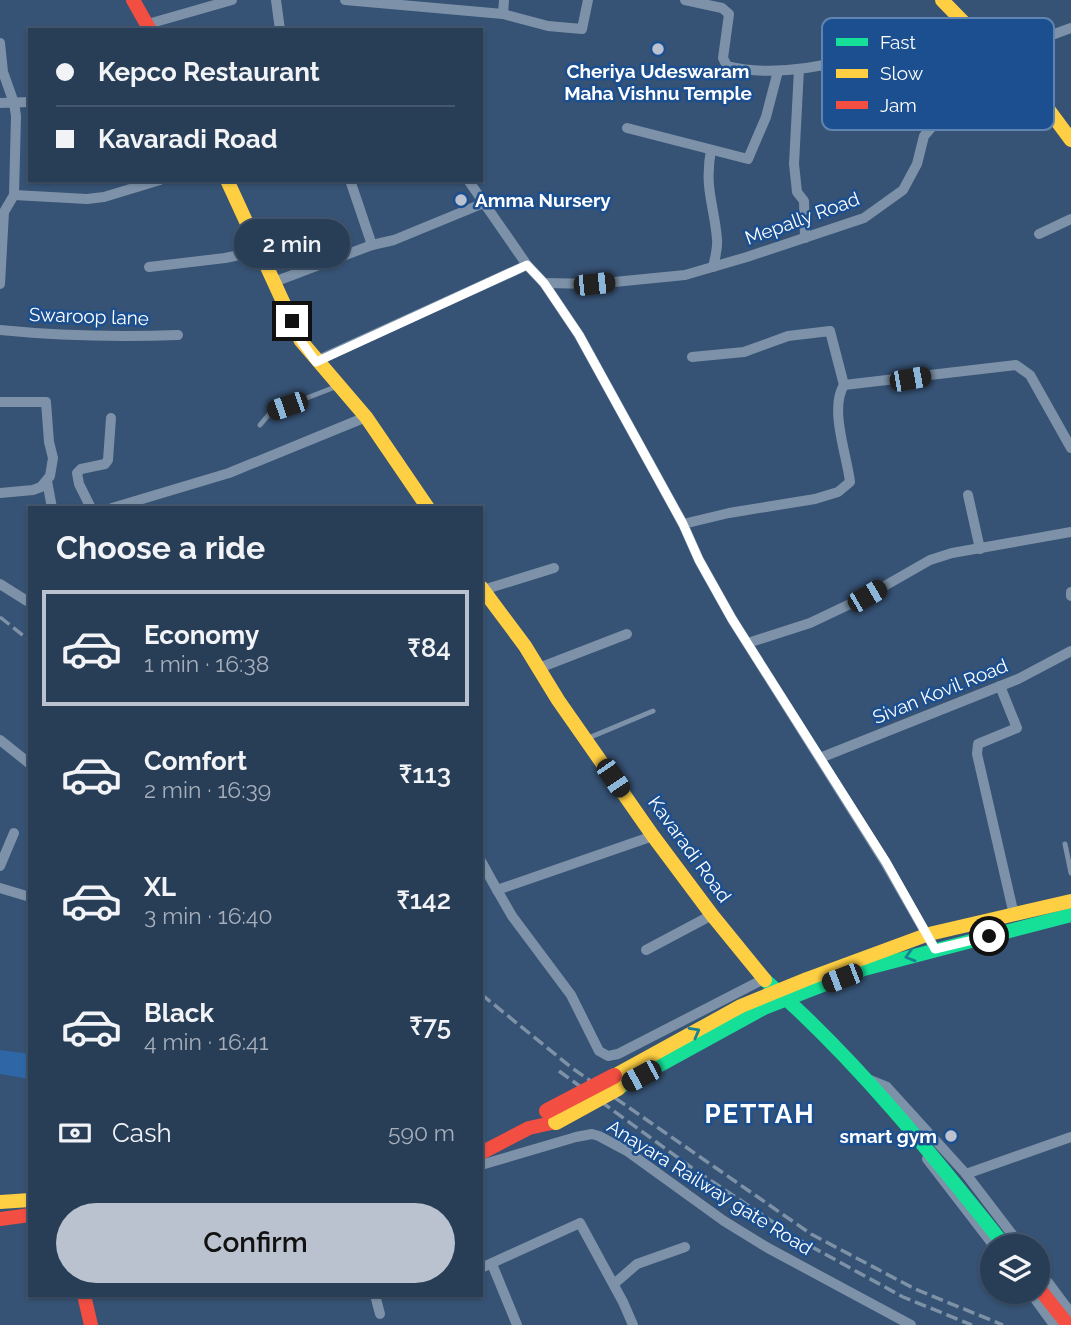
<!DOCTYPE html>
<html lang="en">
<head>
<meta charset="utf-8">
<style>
	body { margin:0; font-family:Raleway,sans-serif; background:#30455d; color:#f1f3f6; height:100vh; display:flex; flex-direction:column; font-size:26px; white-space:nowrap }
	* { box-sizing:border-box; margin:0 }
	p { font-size:23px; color:#a5aeba }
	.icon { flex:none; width:38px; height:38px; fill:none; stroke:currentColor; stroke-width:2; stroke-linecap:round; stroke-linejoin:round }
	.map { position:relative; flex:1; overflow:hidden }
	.panel { position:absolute; left:28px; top:506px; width:455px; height:791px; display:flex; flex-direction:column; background:#283e57; border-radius:0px; box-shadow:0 2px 5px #0004,0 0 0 2px #44576d }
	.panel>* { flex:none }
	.hud { position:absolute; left:28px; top:28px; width:455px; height:154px; border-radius:0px; box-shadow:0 2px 5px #0004,0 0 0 2px #44576d; display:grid; align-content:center; height:154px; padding:0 28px; background:#283e57 }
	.fabs { position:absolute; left:980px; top:1234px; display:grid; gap:14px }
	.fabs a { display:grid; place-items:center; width:70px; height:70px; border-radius:50%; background:#283e57; box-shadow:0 2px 5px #0004,0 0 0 2px #44576d; font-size:35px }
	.end { position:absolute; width:32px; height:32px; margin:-16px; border:9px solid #fff; background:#111; box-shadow:0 0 0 4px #111 }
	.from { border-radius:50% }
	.bubble { position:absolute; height:49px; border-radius:24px; background:#283e57; box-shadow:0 2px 5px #0004,0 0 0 2px #44576d; font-size:23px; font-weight:600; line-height:49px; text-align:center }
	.car { position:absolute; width:21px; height:42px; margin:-21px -10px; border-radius:9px; box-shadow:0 0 5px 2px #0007; background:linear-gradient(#222 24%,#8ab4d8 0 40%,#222 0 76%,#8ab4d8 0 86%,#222 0) }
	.hud b { display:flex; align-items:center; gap:24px; height:66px; font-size:26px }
	.hud b+b { border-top:2px solid #44576d }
	.hud i { width:18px; height:18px; background:#f1f3f6 }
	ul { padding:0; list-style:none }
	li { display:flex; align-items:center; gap:21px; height:116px; margin:0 14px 10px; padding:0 14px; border:4px solid transparent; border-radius:0px }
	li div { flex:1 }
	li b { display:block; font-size:26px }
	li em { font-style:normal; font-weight:600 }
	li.active { border-color:#b9c2ce }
	li>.icon { width:63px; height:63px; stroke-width:1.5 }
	h2 { padding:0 28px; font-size:32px; line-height:84px }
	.pay { display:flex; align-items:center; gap:18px; height:77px; padding:0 28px; font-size:26px }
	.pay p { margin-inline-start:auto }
	.primary-button { display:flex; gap:14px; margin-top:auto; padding:14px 28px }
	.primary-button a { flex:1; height:80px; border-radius:42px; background:#b9c2ce; color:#111; font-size:28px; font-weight:600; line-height:80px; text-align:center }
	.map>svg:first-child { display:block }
	.green { fill:#2f66a5 }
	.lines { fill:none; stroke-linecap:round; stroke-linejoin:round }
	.lane { stroke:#7d92a8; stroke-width:5 }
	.street { stroke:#7d92a8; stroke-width:10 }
	.fast { stroke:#16e098; stroke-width:14 }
	.slow { stroke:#ffcf43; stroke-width:14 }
	.jam { stroke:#f24e42; stroke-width:14 }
	.rail { stroke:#7e92a7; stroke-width:3.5; stroke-dasharray:12 5; stroke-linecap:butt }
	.slow-bridge { stroke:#ffcf43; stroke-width:16 }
	.jam-bridge { stroke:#f24e42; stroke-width:16 }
	.oneway { stroke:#198292 }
	.route { stroke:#fff; stroke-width:9 }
	.poi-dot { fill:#b9c2ce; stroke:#1b4f8f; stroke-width:2.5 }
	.labels { text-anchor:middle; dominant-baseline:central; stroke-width:5; stroke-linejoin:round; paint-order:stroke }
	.poi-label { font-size:19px; font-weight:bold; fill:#fff; stroke:#1b4f8f }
	.street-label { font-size:19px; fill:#fff; stroke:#1b4f8f }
	.district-label { font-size:26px; font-weight:bold; letter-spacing:2px; fill:#fff; stroke:#1b4f8f }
	.key { fill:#1b4f8f; stroke:#5f84b1; stroke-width:2 }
	.key-label { font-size:19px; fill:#fff }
</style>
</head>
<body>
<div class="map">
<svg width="1071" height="1325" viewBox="0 0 1071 1325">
	<rect width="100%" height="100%" fill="#365274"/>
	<path class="green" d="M0,1050L30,1054V1079L0,1074Z"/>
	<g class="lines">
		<g class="lane">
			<path d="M260,425L271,412L335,387"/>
			<path d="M586,739L653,711"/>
			<path d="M1065,844L1071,873"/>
		</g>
		<g class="street">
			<path d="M276,0L280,30"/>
			<path d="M345,0L503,14L548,26L582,29L588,0"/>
			<path d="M685,0L722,8L729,14L723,58L727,66C800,84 892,48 959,19"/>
			<path d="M503,14L504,0"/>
			<path d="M148,24L232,0"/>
			<path d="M0,43L3,72L14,103L16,116L14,195L4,212L0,284"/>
			<path d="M799,69L794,164L797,192L804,201L805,238"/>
			<path d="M0,103L30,102"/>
			<path d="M627,128L748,159L766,117L778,71"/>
			<path d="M711,150C704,188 714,204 717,239C718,248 715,258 713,267"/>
			<path d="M350,180L372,245"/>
			<path d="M468,180L527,265L544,283L579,335L683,524L699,560L732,619L885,862L935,949"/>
			<path d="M14,195L87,199L104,197L160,180"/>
			<path d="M1039,234L1071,219"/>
			<path d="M149,267L225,258L259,251"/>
			<path d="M274,282L372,245L394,240L484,203"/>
			<path d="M544,283L594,284L685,275L747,257L864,218L903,190L917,164L924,136L939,119L999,61L1049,36L1071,28"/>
			<path d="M0,330C60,336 118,337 178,335"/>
			<path d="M692,357L744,352L788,336L830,331L844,385"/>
			<path d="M316,361L527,265"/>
			<path d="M0,402H46L49,442L53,458L50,476L41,487L33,490L0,493"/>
			<path d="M47,481L52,508"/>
			<path d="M968,495L980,549"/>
			<path d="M91,508L79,484L77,473L81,469L105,464L108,460L111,418"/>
			<path d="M112,508L229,473L366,417"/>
			<path d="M683,524L729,513L815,499L838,492L850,482C847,455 829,409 844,385L1016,365L1030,375L1071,448"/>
			<path d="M0,584L27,601L30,600"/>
			<path d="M483,590L554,568"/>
			<path d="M1071,592V596"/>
			<path d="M748,643L810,623L867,596L930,560L952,553L1071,532"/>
			<path d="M539,668L627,634"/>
			<path d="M1000,686L1017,728L978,744L977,754L1014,915"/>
			<path d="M0,740L30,764"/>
			<path d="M820,758L1018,679L1071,651"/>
			<path d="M481,861L497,890L653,836"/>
			<path d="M0,866L14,833"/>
			<path d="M0,888L30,897"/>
			<path d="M497,890L512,916L571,995L599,1051L608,1056L618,1054L764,979"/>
			<path d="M646,950L712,915"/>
			<path d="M865,1078L887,1087L966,1174L1021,1246"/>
			<path d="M927,1159L994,1246"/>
			<path d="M481,1165L576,1137L592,1134L599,1136L627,1151L724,1221L768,1248L911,1325"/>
			<path d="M966,1174L1071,1137"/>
			<path d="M492,1264L517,1325"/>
			<path d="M481,1268L580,1223L623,1302L633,1325"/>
			<path d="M1038,1269L1071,1313"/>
			<path d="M614,1284L637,1264L685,1247"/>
			<path d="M1030,1292L1054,1325"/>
			<path d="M375,1295L380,1314"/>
		</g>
		<g class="fast">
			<path d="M765,980C854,1057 932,1154 1005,1246"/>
			<path d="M618,1088L764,1008L864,969L1071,915"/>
		</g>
		<g class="slow">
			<path d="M942,0L1048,109L1071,140"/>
			<path d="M227,180L301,341L366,417L428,508"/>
			<path d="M481,587L525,646L558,700L653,836L712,915L765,980"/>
			<path d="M614,1076L741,1006L807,979L929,934L1071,901"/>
			<path d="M0,1202L30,1200"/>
		</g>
		<g class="jam">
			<path d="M133,0L150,30"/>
			<path d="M481,1153L529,1128L556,1122"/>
			<path d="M0,1219L30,1215"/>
			<path d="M1038,1287L1068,1325"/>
			<path d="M84,1295L91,1325"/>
		</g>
		<g class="rail">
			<path d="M0,617L30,641"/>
			<path d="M481,994L572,1068L811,1234L915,1289L1003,1325"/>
			<path d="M559,1071L692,1168L803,1242L903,1297L972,1325"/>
		</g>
		<path class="slow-bridge" d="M556,1122L618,1088"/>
		<path class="jam-bridge" d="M547,1111L614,1076"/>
	</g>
	<defs><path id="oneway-chevron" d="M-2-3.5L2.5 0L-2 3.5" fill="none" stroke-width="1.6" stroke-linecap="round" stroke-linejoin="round" transform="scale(1.75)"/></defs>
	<g class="oneway">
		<use href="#oneway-chevron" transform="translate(910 956) rotate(164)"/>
		<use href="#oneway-chevron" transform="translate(695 1032) rotate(-29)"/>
	</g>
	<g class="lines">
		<path class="route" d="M292,321L301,341L316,362L527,265L544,283L579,335L683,524L699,560L732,619L886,862L935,949L989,936"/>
	</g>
	<g class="poi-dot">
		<circle cx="658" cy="49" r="7"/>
		<circle cx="461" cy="200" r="7"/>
		<circle cx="951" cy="1136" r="7"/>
	</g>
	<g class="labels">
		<g class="poi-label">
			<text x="658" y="71">Cheriya Udeswaram<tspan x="658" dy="22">Maha Vishnu Temple</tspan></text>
			<text x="475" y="200" text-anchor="start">Amma Nursery</text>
			<text x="937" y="1136" text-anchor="end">smart gym</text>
		</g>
		<g class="street-label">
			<text transform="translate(802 218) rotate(-20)">Mepally Road</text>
			<text transform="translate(89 316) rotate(2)">Swaroop lane</text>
			<text transform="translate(940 691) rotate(-22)">Sivan Kovil Road</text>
			<text transform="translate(690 849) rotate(54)">Kavaradi Road</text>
			<text transform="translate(710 1187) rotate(32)">Anayara Railway gate Road</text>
		</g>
		<g class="district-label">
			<text x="760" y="1114">PETTAH</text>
		</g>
	</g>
	<rect x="822" y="18" width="232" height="112" rx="10" class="key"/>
	<rect x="836" y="38" width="32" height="8" fill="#16e098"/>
	<rect x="836" y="69" width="32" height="9" fill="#ffcf43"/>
	<rect x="836" y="101" width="32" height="8" fill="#f24e42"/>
	<g class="key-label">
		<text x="880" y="49">Fast</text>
		<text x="880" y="80">Slow</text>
		<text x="880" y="112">Jam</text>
	</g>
</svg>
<div class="fabs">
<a><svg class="icon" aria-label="layers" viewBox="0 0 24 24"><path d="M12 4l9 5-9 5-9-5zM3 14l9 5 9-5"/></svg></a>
</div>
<i class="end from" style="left:989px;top:936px"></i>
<i class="end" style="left:292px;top:321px"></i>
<div class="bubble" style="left:234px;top:219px;width:116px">2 min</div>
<i class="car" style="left:594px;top:284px;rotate:84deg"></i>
<i class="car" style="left:910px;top:379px;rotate:80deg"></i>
<i class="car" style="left:287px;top:406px;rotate:251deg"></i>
<i class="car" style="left:867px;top:596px;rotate:60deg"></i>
<i class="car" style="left:613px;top:778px;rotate:146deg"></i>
<i class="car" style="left:842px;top:978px;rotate:249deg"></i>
<i class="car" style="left:641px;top:1076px;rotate:242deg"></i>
<div class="hud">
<b><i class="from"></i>Kepco Restaurant</b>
<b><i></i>Kavaradi Road</b>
</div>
<section class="panel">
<h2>Choose a ride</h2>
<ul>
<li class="active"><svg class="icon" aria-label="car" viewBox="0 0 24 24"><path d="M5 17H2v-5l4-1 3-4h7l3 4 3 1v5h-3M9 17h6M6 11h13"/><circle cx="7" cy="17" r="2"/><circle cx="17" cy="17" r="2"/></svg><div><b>Economy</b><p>1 min · 16:38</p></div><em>₹84</em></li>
<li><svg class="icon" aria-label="car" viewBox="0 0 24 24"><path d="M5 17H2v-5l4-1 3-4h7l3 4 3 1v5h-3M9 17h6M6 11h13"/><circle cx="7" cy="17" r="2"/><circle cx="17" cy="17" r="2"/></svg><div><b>Comfort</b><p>2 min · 16:39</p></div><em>₹113</em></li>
<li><svg class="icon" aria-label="car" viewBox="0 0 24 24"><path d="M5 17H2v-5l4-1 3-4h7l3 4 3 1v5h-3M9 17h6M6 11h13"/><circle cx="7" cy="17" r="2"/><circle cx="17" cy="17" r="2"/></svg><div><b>XL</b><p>3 min · 16:40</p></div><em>₹142</em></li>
<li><svg class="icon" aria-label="car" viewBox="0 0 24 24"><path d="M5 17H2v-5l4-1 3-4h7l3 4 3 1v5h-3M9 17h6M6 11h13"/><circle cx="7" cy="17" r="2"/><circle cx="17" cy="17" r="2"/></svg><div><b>Black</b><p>4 min · 16:41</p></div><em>₹75</em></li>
</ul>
<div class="pay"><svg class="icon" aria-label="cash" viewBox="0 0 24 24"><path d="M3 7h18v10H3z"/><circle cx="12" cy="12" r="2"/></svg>Cash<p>590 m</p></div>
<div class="primary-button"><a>Confirm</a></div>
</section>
</div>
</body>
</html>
